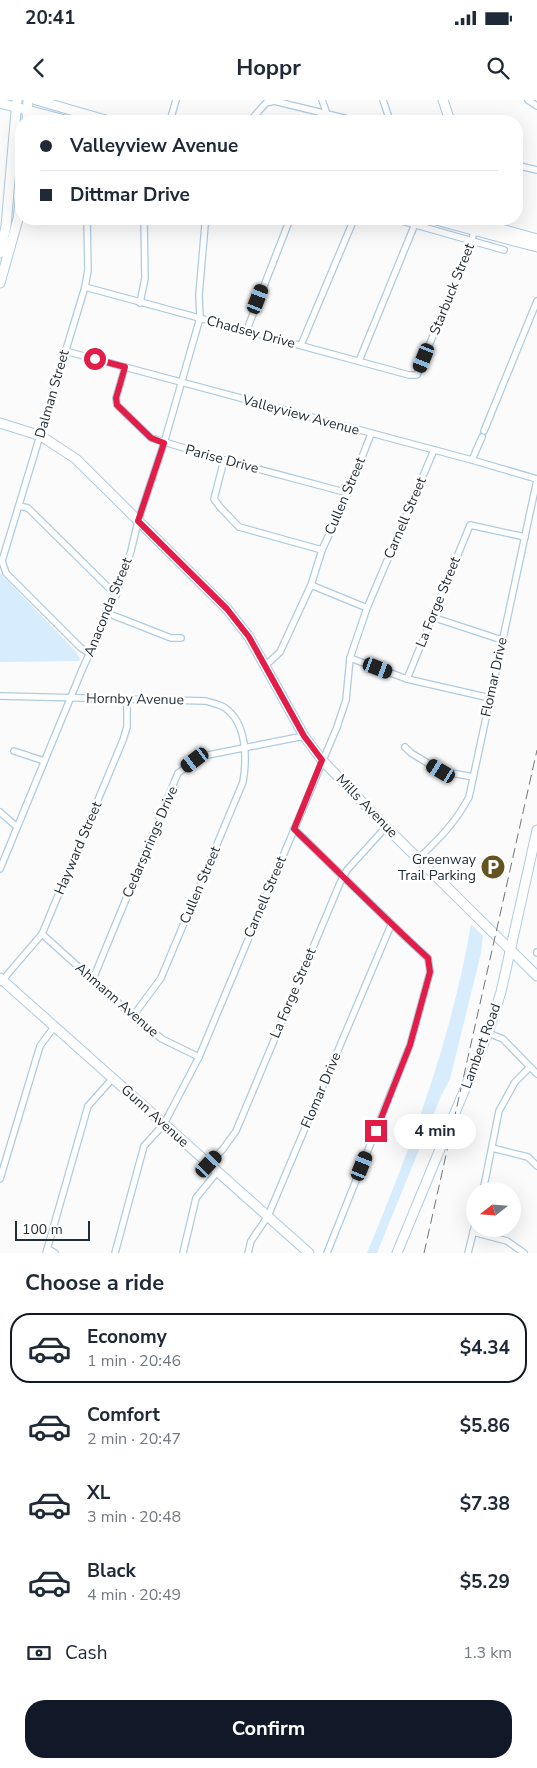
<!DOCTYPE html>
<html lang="en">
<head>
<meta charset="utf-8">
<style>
	body { margin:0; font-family:"Nunito Sans",sans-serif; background:#f6f6f7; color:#1f2937; height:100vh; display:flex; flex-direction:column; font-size:19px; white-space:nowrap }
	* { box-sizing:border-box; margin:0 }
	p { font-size:16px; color:#747a83 }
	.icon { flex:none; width:28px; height:28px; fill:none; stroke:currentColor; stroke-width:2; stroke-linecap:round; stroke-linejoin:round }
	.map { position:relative; height:1153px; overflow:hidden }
	.sheet { display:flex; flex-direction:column; background:#fff; flex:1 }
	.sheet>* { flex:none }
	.hud { position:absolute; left:15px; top:15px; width:508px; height:110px; border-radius:20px; box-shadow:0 5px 20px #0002; display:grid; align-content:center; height:110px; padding:0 25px; background:#fff }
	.needle { width:32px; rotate:253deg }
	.tools { position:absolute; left:466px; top:1082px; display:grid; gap:10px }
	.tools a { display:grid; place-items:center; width:55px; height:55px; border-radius:50%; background:#fff; box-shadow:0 5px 20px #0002; font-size:25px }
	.scale { position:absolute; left:15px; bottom:12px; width:75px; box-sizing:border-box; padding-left:5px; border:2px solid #232f38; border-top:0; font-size:14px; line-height:18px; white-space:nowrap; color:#232f38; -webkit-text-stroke:4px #fff; paint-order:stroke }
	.end { position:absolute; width:22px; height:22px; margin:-11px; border:6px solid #e11d48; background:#fff; box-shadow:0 0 0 2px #fff }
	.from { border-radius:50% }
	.bubble { position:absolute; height:35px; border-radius:18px; background:#fff; box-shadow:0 5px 20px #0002; font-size:16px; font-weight:700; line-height:35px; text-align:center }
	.car { position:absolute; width:15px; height:30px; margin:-15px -8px; border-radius:6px; box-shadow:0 0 4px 1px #0007; background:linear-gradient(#222 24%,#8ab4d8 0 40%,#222 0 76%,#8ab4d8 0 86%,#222 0) }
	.hud b { display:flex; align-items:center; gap:18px; height:48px; font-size:19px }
	.hud b+b { border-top:1px solid #e0e1e3 }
	.hud i { width:12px; height:12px; background:#1f2937 }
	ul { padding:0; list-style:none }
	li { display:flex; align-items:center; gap:15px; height:70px; margin:0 10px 8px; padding:0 15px; border:2px solid transparent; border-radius:20px }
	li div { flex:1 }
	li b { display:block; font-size:19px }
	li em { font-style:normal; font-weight:700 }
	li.current { border-color:#111827 }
	li>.icon { width:45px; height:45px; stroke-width:1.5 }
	h2 { padding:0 25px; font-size:22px; line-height:60px }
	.pay { display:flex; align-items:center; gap:12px; height:55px; padding:0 25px; font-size:19px }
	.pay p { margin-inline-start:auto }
	.action { display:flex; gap:10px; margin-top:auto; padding:10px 25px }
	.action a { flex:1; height:58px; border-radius:20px; background:#111827; color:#fff; font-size:20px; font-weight:700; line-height:58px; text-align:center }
	.status { display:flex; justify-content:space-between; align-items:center; height:35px; padding:0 25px; background:#fff; direction:ltr }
	.status svg { height:14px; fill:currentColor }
	header { display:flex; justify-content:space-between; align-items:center; height:65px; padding:0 25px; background:#fff; font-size:22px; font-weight:700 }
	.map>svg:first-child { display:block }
	.green { fill:#d7ecfc }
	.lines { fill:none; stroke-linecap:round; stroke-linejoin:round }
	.street-casing { stroke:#adcbe2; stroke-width:8 }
	.secondary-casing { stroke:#adcbe2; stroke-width:11 }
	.primary-casing { stroke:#adcbe2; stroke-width:11 }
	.street { stroke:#fff; stroke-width:5.5 }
	.secondary { stroke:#fff; stroke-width:9 }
	.primary { stroke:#fff; stroke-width:9 }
	.rail { stroke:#6e767c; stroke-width:1; stroke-dasharray:10 5; stroke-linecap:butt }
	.route { stroke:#e11d48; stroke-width:6 }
	.labels { text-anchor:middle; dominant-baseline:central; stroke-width:5; stroke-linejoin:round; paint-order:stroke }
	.street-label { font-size:14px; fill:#232f38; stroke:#fff }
	.poi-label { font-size:14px; fill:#232f38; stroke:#fff; text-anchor:end }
</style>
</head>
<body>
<div class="status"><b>20:41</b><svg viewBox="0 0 49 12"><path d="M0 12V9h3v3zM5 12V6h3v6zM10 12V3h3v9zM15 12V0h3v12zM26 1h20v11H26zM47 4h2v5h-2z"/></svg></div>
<header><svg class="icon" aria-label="back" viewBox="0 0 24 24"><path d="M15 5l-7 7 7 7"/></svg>Hoppr<svg class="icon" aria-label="search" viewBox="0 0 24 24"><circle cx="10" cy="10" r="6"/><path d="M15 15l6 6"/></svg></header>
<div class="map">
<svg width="537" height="1153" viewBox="0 0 537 1153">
	<rect width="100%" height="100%" fill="#fbfbfb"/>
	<g class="green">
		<path d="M0,473L76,552L80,559L79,561L0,562Z"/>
		<path d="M471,824L483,836L481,853L450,979L441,996L377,1153H367C411,1047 452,938 471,824Z"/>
	</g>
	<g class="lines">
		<defs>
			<g id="street">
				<path d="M322,0L327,14"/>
				<path d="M383,0L390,21"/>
				<path d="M528,0L537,6"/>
				<path d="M170,21L176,0"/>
				<path d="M250,21L266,3L274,1L356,21"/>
				<path d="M516,65L537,70"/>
				<path d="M87,119L88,170L85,187L2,461L6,473L81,548L89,553"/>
				<path d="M395,119L504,150"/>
				<path d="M85,187L409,275H417L472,140L474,131"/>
				<path d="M140,203L145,178L144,119"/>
				<path d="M246,232L290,119"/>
				<path d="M301,245L354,119"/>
				<path d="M65,251L472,360L537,379"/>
				<path d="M359,261L415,124"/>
				<path d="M125,267L116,298L117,305L151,338L224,360L348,393"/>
				<path d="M484,331L537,201"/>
				<path d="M224,360L214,399L220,407L239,427L322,450"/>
				<path d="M472,360L482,337"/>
				<path d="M19,406L28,408L116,495"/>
				<path d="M311,485L367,508"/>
				<path d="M107,513L171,538H181"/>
				<path d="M432,517L502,540"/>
				<path d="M350,558L407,579L490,598"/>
				<path d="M266,565L280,552L311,485L322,450L348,393L371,334"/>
				<path d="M407,579L470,425L525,437"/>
				<path d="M0,596L206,601C212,603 220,604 225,608C247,623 247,659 243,682L161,878L133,916"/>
				<path d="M405,647L411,653L441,671L473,677"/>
				<path d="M14,651L44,661"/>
				<path d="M0,712L17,727"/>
				<path d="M294,729C339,772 382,816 428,858L430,872L410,945L327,1153"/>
				<path d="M419,758C439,739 456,722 469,697L537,380"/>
				<path d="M0,769L82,570L116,495L131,451L138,421L164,343L200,218L199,195L205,125L208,119"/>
				<path d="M42,834L133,916L162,939L199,957"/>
				<path d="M537,852V853"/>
				<path d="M93,879L178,673L203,656L304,636"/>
				<path d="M1,882L42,834L123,640L127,627V599"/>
				<path d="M488,933L503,939L537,974"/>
				<path d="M492,1048L528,1057L537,1066"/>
				<path d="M209,1064L223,1049L236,1031L340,783L347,770L386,727"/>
				<path d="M0,1079L40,946L54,927"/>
				<path d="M483,1091L499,1011L515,982L530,967"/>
				<path d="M473,1132L507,1141L524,1153"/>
				<path d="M48,1149L55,1153"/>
				<path d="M46,1153L88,1006L113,978"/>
				<path d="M115,1153L144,1046L164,1024L199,957L337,627L346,600L350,558L367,508L434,350"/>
				<path d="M183,1153L196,1098L218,1071"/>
				<path d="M248,1153L251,1141L268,1116L391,825"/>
				<path d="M468,1153L475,1125"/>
			</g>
			<g id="secondary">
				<path d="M443,0L450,21"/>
				<path d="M0,323L41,336L76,359L227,509L249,537L304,636L322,660L386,727L537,876"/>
				<path d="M0,878L309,1153"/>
				<path d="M397,1153L488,933L501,892L537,730"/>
			</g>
			<g id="primary">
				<path d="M36,0L109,21"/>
				<path d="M0,3L69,21"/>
				<path d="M27,21L28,0"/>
				<path d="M432,119L537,147"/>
				<path d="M465,119L537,139"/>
				<path d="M0,153L6,126L17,0"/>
				<path d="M0,183L18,119L21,93"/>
			</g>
		</defs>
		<use href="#street" class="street-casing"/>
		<use href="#secondary" class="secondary-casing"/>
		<use href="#primary" class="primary-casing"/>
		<use href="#street" class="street"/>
		<use href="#secondary" class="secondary"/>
		<use href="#primary" class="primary"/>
		<path class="rail" d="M424,1153L537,650"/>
	</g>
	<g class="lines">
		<path class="route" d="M95,259L125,267L116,298L117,305L151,338L164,343L138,421L227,509L249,537L304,636L322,660L294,729C339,772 382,816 428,858L430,872L410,945L376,1031"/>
	</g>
	<defs>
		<symbol id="parking-disc" viewBox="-11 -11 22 22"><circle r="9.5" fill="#645422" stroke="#fff"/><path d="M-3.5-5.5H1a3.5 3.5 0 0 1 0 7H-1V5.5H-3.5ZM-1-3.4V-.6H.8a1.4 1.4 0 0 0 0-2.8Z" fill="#fff"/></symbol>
	</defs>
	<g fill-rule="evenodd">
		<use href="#parking-disc" x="479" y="753" width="28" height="28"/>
	</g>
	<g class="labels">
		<g class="street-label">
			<text transform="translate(452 189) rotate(-68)">Starbuck Street</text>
			<text transform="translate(251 232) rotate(15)">Chadsey Drive</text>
			<text transform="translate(52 294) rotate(-74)">Dalman Street</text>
			<text transform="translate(301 315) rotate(15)">Valleyview Avenue</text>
			<text transform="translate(222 359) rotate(15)">Parise Drive</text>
			<text transform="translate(345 396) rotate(-67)">Cullen Street</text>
			<text transform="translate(405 418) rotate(-67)">Carnell Street</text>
			<text transform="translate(438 502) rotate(-68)">La Forge Street</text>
			<text transform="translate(108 507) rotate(-68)">Anaconda Street</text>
			<text transform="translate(494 577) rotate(-78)">Flomar Drive</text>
			<text transform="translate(135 599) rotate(1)">Hornby Avenue</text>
			<text transform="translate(367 706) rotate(46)">Mills Avenue</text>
			<text transform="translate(150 742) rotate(-67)">Cedarsprings Drive</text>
			<text transform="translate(78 748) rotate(-67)">Hayward Street</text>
			<text transform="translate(200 785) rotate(-67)">Cullen Street</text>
			<text transform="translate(265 797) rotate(-67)">Carnell Street</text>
			<text transform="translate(293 893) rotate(-67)">La Forge Street</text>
			<text transform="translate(117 900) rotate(41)">Ahmann Avenue</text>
			<text transform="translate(481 946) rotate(-70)">Lambert Road</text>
			<text transform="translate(321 990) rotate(-67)">Flomar Drive</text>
			<text transform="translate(155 1016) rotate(42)">Gunn Avenue</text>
		</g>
		<g class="poi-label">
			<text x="476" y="759">Greenway<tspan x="476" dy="16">Trail Parking</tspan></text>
		</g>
	</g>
</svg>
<div class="tools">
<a><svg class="needle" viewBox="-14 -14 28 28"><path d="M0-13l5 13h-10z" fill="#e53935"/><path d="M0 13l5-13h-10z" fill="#747a83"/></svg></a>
</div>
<div class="scale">100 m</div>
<i class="end from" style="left:95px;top:259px"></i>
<i class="end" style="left:376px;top:1031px"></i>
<div class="bubble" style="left:394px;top:1014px;width:82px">4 min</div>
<i class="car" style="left:258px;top:199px;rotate:21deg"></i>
<i class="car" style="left:424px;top:258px;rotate:202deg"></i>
<i class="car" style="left:378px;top:568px;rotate:111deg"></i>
<i class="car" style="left:195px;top:660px;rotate:233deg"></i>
<i class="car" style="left:441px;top:671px;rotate:301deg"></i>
<i class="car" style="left:209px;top:1064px;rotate:43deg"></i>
<i class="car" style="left:362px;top:1066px;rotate:22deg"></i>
<div class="hud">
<b><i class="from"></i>Valleyview Avenue</b>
<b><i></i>Dittmar Drive</b>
</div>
</div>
<section class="sheet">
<h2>Choose a ride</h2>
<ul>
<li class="current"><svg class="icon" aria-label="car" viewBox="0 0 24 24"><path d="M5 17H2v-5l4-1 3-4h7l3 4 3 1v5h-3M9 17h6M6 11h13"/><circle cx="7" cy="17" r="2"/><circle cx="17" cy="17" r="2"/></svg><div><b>Economy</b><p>1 min · 20:46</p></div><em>$4.34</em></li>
<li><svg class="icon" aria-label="car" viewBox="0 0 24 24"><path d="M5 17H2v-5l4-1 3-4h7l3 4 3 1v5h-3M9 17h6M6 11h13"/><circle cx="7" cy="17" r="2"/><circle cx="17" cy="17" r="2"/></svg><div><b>Comfort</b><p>2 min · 20:47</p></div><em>$5.86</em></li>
<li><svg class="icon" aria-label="car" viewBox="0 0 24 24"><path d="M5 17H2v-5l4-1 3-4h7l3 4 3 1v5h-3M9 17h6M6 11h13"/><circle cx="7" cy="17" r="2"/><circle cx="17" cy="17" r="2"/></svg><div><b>XL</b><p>3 min · 20:48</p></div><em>$7.38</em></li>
<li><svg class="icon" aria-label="car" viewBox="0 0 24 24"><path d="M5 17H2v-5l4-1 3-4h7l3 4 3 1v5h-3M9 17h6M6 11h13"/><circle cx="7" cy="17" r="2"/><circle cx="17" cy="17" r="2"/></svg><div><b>Black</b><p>4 min · 20:49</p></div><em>$5.29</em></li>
</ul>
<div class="pay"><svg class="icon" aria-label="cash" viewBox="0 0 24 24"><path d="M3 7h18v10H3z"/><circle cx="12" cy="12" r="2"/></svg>Cash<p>1.3 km</p></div>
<div class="action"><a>Confirm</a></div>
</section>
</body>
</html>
